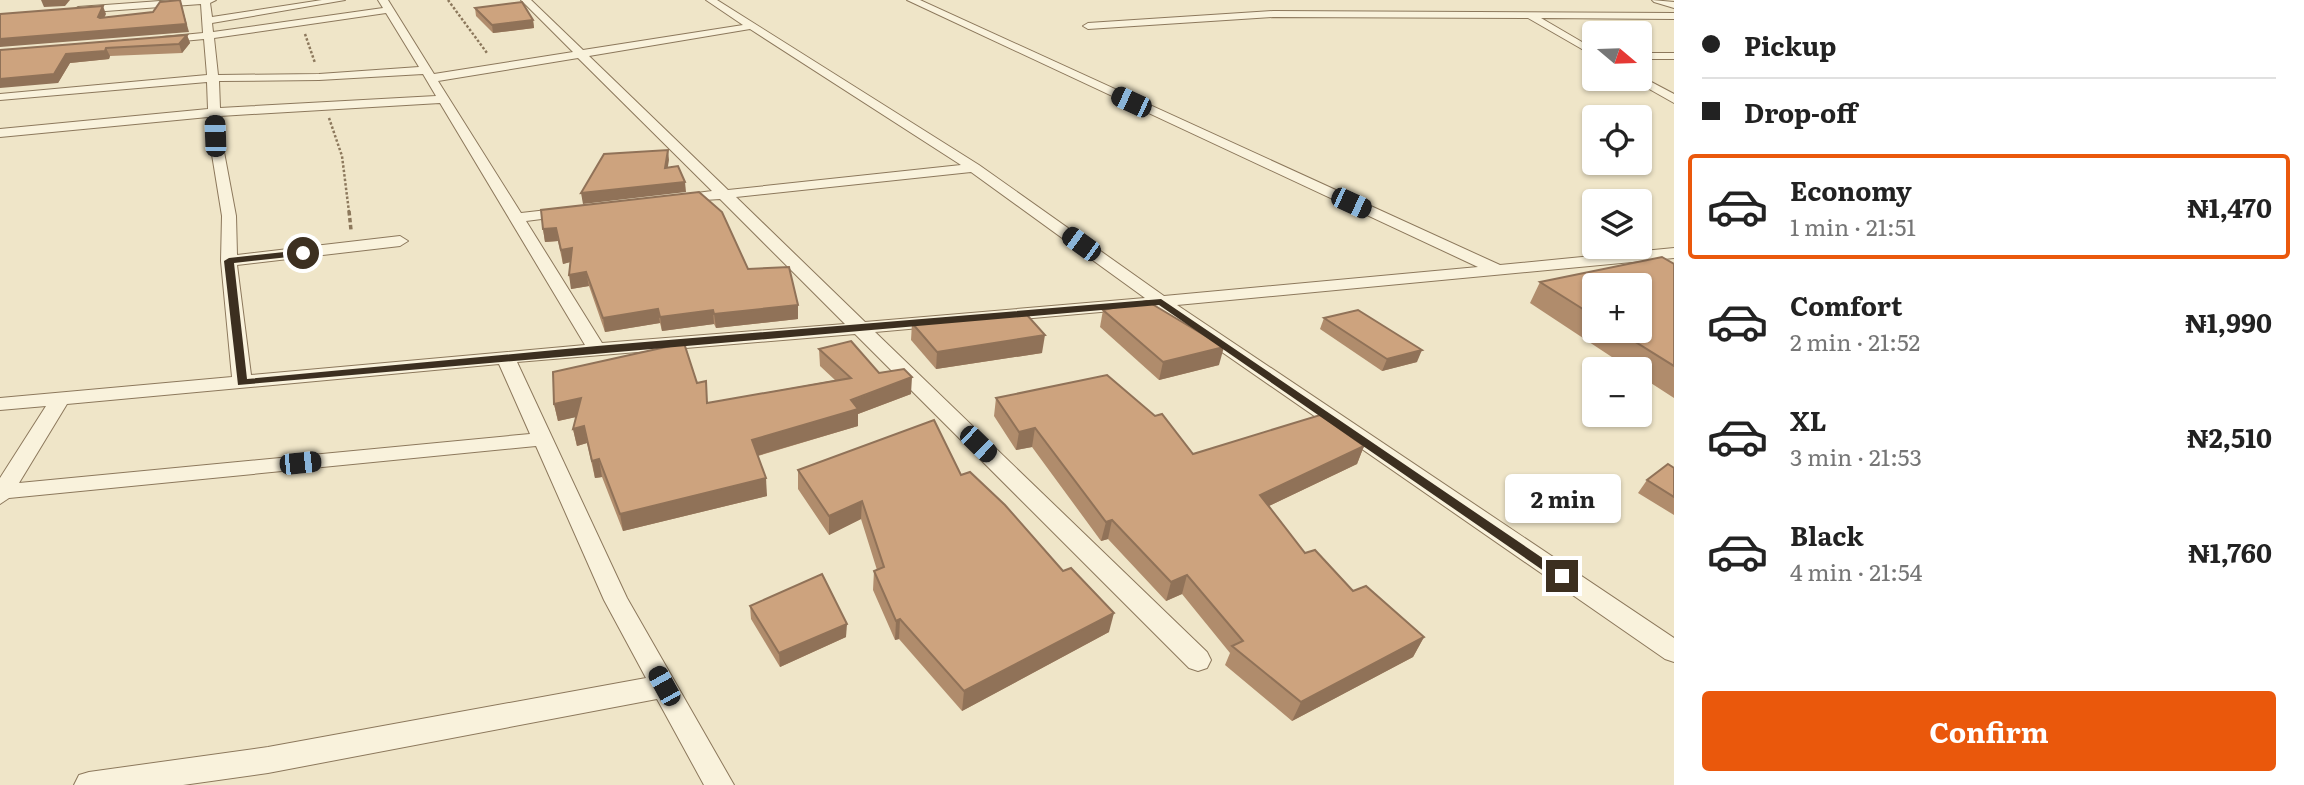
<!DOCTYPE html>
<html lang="en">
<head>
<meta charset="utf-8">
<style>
	body { margin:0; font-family:Literata,serif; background:#f2f2f2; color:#222; height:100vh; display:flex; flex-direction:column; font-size:26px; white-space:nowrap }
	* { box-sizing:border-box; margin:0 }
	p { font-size:23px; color:#767676 }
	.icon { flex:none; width:38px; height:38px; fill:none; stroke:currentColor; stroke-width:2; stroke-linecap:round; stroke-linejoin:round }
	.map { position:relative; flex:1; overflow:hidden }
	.drawer { display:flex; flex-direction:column; background:#fff; width:630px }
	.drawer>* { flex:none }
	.banner { display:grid; align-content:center; height:154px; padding:0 28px; background:#fff }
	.needle { width:46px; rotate:109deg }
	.tools { position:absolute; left:1582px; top:21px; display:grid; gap:14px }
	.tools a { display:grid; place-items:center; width:70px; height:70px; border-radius:7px; background:#fff; box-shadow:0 2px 5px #0004; font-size:35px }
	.end { position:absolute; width:32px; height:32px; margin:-16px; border:9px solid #3c2f20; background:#fff; box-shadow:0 0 0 4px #fff }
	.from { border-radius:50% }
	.bubble { position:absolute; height:49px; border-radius:7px; background:#fff; box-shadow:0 2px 5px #0004; font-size:23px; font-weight:700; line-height:49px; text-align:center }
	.car { position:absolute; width:21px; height:42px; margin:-21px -10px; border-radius:9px; box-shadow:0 0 5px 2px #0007; background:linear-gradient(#222 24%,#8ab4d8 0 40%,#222 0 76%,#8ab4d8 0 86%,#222 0) }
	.banner b { display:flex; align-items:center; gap:24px; height:66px; font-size:26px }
	.banner b+b { border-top:2px solid #e0e0e0 }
	.banner i { width:18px; height:18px; background:#222 }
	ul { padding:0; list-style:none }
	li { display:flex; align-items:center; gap:21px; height:105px; margin:0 14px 10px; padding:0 14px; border:4px solid transparent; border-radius:7px }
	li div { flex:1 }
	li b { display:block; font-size:26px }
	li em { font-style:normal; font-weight:700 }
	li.active { border-color:#ea580c }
	li>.icon { width:63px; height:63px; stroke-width:1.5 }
	.action { display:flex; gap:14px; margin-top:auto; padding:14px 28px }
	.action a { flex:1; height:80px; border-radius:7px; background:#ea580c; color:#fff; font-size:28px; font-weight:700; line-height:80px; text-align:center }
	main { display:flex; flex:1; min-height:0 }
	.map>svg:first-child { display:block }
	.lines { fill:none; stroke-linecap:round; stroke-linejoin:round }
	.minor-casing { stroke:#8c785c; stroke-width:2 }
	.path-far1 { stroke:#8c785c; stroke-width:2.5; stroke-dasharray:2.5 2; stroke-linecap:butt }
	.path { stroke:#8c785c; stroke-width:3.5; stroke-dasharray:4.5 2.5; stroke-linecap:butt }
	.minor { fill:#f9f2dc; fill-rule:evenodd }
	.wall { fill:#b08c6c; fill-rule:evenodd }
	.shaded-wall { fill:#907258 }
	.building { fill:#cda37e; stroke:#907258; stroke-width:2 }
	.route { fill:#3c2f20 }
</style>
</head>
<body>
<main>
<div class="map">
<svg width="1674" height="785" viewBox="0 0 1674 785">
	<rect width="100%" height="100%" fill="#efe5c8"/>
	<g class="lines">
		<defs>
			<g id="minor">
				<path d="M174,0H216L210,3L212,17L322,0H345L212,23L213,32L383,8L378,0H388L434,74L573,52L521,0H531L583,50L743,25L706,0H717L979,165L1164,296L1478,267L907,0H920L1500,265L1674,248V258L1177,305L1674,638V662L1665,659L1157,307L875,332L1207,652L1211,660L1207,668L1198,671L1189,668L855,334L517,362L627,598L734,785H704L657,699L268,773L183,785H74L79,775L89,772L268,747L646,678L604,600L536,446L9,498L0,504V478L46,406L0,410V398L232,377L221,261L222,216L209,136L208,117L0,137V129L208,109L207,82L0,100V94L207,75L204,39L162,43L157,40L162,37L203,33L201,4L78,13L73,10L78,7ZM386,13L419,67L319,74L218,75L214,38ZM750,29L961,165L728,190L589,56ZM578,58L712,191L674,196V202L720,199L845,324L602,343L526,221L565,216L572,212L565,208L521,213L438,81ZM423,74L436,96L220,108L219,81L319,80ZM440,103L585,345L251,375L237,265L400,246L408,241L400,236L237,255L236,216L221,136L220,116ZM971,172L1145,298L865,322L736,197ZM499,364L530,434L19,483L67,404Z"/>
				<path d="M1652,0L1674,2V8L1654,2Z"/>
				<path d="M1273,11L1674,13V19L1541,18L1594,49V56L1528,18L1273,17L1088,29L1083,26L1088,23Z"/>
				<rect x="1640" y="53" width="34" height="6"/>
				<path d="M1640,76L1674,94V103L1635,81L1634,79H1640Z"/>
			</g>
		</defs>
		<use href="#minor" class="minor-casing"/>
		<g class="path-far1">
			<path d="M448,0L487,53"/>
			<path d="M305,34L315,63"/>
			<path d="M329,118L342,156L349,212"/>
		</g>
		<path class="path" d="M349,211L351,230"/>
		<use href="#minor" class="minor"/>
	</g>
	<g class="wall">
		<path d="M475,8L533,20L534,28L493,33L476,16Z"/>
		<path d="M187,35L190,43L182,53L110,56L109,59L70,63L58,83L0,50Z"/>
		<path d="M543,229L748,269L798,305V319L716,328L714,324L662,331L660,323L605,332L589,286L571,289L570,262L563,264L558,241L545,242Z"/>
		<path d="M1674,264V398L1640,376V369H1630L1530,303L1540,282ZM1594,285L1640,331H1594Z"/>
		<path d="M1103,310L1219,365L1159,380L1100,327Z"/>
		<path d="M1324,318L1417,362L1382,371L1320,329Z"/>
		<path d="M912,323L1042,353L936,369L911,340Z"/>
		<path d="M819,349L879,373L911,394L858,414V426L758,456L767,496L623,531L602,477L595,478L587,443L577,446L573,429L576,417L558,421L554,404L697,383L708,403L835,380L820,366Z"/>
		<path d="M996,398L1193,454L1364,446L1357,464L1269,506L1305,553L1353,591L1424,637L1413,657L1292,721L1225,665L1230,653L1182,594L1166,601L1108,539L1101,541L1032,447L1016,450L994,416Z"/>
		<path d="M1674,468V515L1638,493L1647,480Z"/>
		<path d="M798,470L961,475L1109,632L962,711L899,639L895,640L873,590L874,571L877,570L861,519L829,535L798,489Z"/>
		<path d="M750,606L846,637L780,667L751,619Z"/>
	</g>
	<g class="shaded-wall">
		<path d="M41,0H70L65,6L44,7Z"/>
		<path d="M180,0L189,32L0,47V39L186,24Z"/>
		<path d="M103,6L106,14L101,25L98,17Z"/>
		<path d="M533,20L534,28L493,33L492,25Z"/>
		<path d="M187,35L190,43L182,53L179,44Z"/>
		<path d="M106,48L110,56L109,59L70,63L58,83L0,88V79L66,54Z"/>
		<path d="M668,150L669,160L666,178L665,168Z"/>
		<path d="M685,182L686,192L583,204L581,193Z"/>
		<path d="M556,228L558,241L545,242L543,229Z"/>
		<path d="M572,248L574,261L563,264L561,250Z"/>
		<path d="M586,272L589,286L571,289L569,275Z"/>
		<path d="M798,305V319L716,328L714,314Z"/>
		<path d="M658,309L660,323L605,332L603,318Z"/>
		<path d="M713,310L714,324L662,331L660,317Z"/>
		<path d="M1045,335L1042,353L936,369L937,352Z"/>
		<path d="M1224,347L1219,365L1159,380L1163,362Z"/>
		<path d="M1422,350L1417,362L1382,371L1387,359Z"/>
		<path d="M912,377L911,394L858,414V426L753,457L752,440Z"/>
		<path d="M581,398L585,415L558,421L554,404Z"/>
		<path d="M584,426L587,443L577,446L573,429Z"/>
		<path d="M1035,428L1032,447L1016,450L1019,432Z"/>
		<path d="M1364,446L1357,464L1254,513L1260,495Z"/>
		<path d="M599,459L602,477L595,478L592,461Z"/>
		<path d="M766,478L767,496L623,531L620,514Z"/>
		<path d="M862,501L861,519L829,535V516Z"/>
		<path d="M1112,520L1108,539L1101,541L1106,522Z"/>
		<path d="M1187,575L1182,594L1166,601L1171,582Z"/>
		<path d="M1114,613L1109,632L962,711L964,691Z"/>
		<path d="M900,619L899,639L895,640L896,621Z"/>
		<path d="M847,624L846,637L780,667L779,653Z"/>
		<path d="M1424,637L1413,657L1292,721L1301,702Z"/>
	</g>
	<g class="building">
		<path d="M180,0L186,24L0,39V14L103,6L98,17L100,18L153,12L160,2Z"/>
		<path d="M522,2L533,20L492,25L475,8Z"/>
		<path d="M187,35L179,44L106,48L105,51L66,54L54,74L0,79V50Z"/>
		<path d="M668,150L665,168L678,166L685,182L581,193L604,154Z"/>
		<path d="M699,192L722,212L748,269L789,267L798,305L714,314L713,310L660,317L658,309L603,318L586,272L569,275L572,248L561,250L556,228L543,229L541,210Z"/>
		<path d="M1662,257L1674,264V366L1618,331H1640V285H1594V316L1540,282Z"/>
		<path d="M1147,301L1224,347L1163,362L1103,310Z"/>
		<path d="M1358,310L1422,350L1387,359L1324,318Z"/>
		<path d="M1027,315L1045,335L937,352L912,323Z"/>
		<path d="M851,341L879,373L904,369L912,377L851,400L858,409L752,440L766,478L620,514L599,459L592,461L584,426L573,429L581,398L554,404L553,372L684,343L697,383L706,381L707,403L851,378L819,349Z"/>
		<path d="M1107,375L1155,416L1162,414L1193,454L1320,415L1364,446L1260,495L1305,553L1315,550L1353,591L1366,586L1424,637L1301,702L1232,646L1243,641L1187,575L1171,582L1112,520L1106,522L1035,428L1019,432L996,398Z"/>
		<path d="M934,420L961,475L970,472L1005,505L1063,571L1071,568L1114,613L964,691L900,619L896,621L874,571L884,567L862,501L829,516L798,470Z"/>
		<path d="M1668,464L1674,468V497L1647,480Z"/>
		<path d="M822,574L847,624L779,653L750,606Z"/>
	</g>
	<path class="route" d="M303,250L308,253L307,255L234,263L247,379L597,346L1161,299L1569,576L1562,581L1557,580L1159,305L238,385L224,261L229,258Z"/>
</svg>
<div class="tools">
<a><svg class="needle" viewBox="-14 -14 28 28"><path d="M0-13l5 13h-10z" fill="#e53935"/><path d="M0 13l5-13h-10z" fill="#767676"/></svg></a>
<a><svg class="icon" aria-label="locate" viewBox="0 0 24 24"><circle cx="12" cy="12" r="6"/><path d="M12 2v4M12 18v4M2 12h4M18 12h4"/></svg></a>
<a><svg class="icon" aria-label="layers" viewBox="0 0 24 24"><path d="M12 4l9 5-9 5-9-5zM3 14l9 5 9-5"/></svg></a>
<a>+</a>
<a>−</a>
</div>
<i class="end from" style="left:303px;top:253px"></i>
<i class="end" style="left:1562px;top:576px"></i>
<div class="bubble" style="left:1505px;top:474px;width:116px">2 min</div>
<i class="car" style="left:1131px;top:102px;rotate:295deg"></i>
<i class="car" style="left:215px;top:136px;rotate:358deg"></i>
<i class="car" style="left:1351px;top:203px;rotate:115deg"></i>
<i class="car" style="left:1081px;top:244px;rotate:306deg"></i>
<i class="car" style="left:978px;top:444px;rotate:134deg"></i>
<i class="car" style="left:300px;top:463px;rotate:84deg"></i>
<i class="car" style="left:664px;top:686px;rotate:331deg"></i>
</div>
<section class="drawer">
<div class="banner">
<b><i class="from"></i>Pickup</b>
<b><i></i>Drop-off</b>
</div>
<ul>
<li class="active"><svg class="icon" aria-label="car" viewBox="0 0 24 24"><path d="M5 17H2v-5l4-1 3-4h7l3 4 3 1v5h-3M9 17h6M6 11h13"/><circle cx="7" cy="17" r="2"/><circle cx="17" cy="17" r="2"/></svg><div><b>Economy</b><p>1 min · 21:51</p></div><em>₦1,470</em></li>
<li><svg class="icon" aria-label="car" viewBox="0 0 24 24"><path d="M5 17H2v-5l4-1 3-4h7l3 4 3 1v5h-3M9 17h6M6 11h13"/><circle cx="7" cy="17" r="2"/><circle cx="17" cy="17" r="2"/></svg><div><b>Comfort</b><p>2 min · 21:52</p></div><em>₦1,990</em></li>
<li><svg class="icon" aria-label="car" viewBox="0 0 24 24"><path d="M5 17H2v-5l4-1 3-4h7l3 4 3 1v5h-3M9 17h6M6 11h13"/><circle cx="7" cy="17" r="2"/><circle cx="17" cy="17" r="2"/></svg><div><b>XL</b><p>3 min · 21:53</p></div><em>₦2,510</em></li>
<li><svg class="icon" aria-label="car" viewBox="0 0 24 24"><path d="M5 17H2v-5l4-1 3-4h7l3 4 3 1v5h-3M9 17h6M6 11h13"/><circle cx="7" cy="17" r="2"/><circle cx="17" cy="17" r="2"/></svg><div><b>Black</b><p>4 min · 21:54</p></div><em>₦1,760</em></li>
</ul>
<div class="action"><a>Confirm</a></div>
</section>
</main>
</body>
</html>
